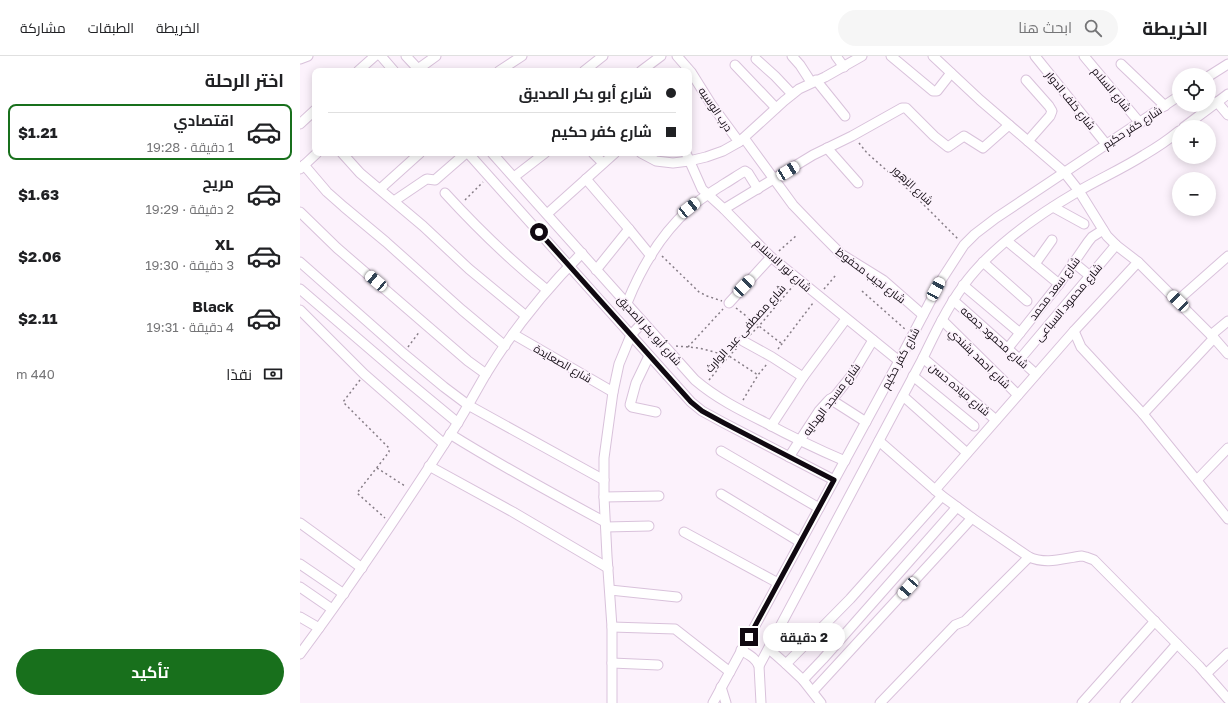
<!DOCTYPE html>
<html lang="ar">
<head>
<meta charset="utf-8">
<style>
	body { margin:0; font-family:"Golos Text",Cairo,sans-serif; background:#f6f6f6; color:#202124; direction:rtl; height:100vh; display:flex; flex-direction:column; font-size:15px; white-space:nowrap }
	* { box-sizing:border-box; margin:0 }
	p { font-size:13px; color:#757577 }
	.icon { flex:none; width:22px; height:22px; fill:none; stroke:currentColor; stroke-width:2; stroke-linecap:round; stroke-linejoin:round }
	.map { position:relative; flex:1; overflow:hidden; direction:ltr }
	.drawer { display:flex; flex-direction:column; background:#fff; width:300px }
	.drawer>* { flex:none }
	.hud { position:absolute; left:12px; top:12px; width:380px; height:88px; border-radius:8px; box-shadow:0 2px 10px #0003; direction:rtl; display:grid; align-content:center; height:88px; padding:0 16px; background:#fff }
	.tools { position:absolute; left:872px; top:12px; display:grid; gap:8px }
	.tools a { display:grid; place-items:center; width:44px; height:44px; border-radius:50%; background:#fff; box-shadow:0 2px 10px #0003; font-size:20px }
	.end { position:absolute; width:18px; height:18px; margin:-9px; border:5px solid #100911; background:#fff; box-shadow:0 0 0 2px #fff }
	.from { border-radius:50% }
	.bubble { position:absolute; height:28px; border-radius:14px; background:#fff; box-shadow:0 2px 10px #0003; font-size:13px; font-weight:700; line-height:28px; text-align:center; direction:rtl }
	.car { position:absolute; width:12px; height:24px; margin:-12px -6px; border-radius:5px; box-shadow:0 0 3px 1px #0007; background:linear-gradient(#fff 24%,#345 0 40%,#fff 0 76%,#345 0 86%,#fff 0) }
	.hud b { display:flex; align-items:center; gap:14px; height:38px; font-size:15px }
	.hud b+b { border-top:1px solid #e0e0e0 }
	.hud i { width:10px; height:10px; background:#202124 }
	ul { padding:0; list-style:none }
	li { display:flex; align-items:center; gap:12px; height:56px; margin:0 8px 6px; padding:0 8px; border:2px solid transparent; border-radius:8px }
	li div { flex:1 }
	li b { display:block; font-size:15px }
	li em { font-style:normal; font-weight:700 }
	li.on { border-color:#18701c }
	li>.icon { width:36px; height:36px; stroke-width:1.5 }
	h2 { padding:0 16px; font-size:18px; line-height:48px }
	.pay { display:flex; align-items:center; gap:10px; height:44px; padding:0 16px; font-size:15px }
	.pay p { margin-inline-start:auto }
	.action { display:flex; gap:8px; margin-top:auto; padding:8px 16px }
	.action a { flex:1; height:46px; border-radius:24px; background:#18701c; color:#fff; font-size:16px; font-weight:700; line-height:46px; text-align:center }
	header { display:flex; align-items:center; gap:24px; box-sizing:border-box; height:56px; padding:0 20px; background:#fff; border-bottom:1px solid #e0e0e0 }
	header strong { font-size:19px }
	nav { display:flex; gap:22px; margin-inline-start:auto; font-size:14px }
	.search { width:280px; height:36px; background:#f6f6f6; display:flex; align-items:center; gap:10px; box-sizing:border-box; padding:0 14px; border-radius:22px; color:#757577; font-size:15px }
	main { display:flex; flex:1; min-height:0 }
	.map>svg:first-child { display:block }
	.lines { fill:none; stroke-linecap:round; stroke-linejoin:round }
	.street-casing { stroke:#d9c2db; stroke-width:11 }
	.path { stroke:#867d86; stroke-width:1.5; stroke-dasharray:2 3; stroke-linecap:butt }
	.street { stroke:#fff; stroke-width:9 }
	.route { stroke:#100911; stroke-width:5 }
	.labels { text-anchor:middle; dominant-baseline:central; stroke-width:3.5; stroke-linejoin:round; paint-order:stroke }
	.street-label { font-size:11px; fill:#100911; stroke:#fcf2fc }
</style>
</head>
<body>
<header>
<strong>الخريطة</strong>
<div class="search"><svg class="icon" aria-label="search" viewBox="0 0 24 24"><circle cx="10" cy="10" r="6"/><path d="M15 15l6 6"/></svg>ابحث هنا</div>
<nav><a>الخريطة</a><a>الطبقات</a><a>مشاركة</a></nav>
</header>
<main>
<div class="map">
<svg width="928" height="647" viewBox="0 0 928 647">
	<rect width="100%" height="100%" fill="#fcf2fc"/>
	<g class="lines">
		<defs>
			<g id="street">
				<path d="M81,0L94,15"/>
				<path d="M106,0L120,15"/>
				<path d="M377,0L391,16L411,48L439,86"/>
				<path d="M492,0L500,9L511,26"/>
				<path d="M536,0L544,11"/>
				<path d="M591,0L633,35H637L651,17"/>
				<path d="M633,0L680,44L764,116L779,135L807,180L816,189L838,206L914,282L928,298"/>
				<path d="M735,0L806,88"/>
				<path d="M784,0L840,67"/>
				<path d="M0,3L8,0"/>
				<path d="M456,3L475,20L492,38"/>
				<path d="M821,8L865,50"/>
				<path d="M435,9L476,52"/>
				<path d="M118,13L136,0"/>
				<path d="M58,15L75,0"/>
				<path d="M199,15L222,0"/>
				<path d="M284,15L303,0"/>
				<path d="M341,15L361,0"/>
				<path d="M909,20L928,8"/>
				<path d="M516,24L545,60"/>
				<path d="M726,24L749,50L752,55L750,60L728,85"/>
				<path d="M917,46L928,59"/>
				<path d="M0,68L15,54"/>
				<path d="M884,71L928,38"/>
				<path d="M444,82L493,149L520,177L541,198L583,224L623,259"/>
				<path d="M527,92L558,127"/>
				<path d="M42,97L60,117L123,170L169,213L226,260"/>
				<path d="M168,97L391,346L402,355L424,367L534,424"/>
				<path d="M192,97L395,324C416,342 440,354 464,366C490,380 517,393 545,405"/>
				<path d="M293,97L303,107"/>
				<path d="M341,97L356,105L373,107L389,105L406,101L423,95L439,86L484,45L499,33L525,21L562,0"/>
				<path d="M386,97L402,133L424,153L471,201L599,305"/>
				<path d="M4,109L27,136L44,151L86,186L162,254L205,290"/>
				<path d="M0,113L17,97"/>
				<path d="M214,121L245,97"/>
				<path d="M286,123L329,173L351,200"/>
				<path d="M80,133L120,97"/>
				<path d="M145,137C177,172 210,204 247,234"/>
				<path d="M94,145L125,124L127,123L135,124L166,97"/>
				<path d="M753,151L784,168"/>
				<path d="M424,153L513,99L552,80L602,52H606L634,80L648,91L664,80L683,92L709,69"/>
				<path d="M0,156L37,192L168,305L186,318"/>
				<path d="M247,158L315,97"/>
				<path d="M707,185L759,228"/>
				<path d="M0,206L103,297L144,331L168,349L304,424"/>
				<path d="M683,206L727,245"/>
				<path d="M773,206L790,220"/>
				<path d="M735,208L752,184"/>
				<path d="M296,214L329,173"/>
				<path d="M663,229L720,277"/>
				<path d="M0,233L106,324L158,367"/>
				<path d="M653,244L736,318"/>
				<path d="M877,245L928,200"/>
				<path d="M327,247C341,212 360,179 389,153C399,143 412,136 424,128C431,124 438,119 445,115L448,117L458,133"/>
				<path d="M429,247L471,201"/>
				<path d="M0,254L64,318L144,388"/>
				<path d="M642,264L718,339"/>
				<path d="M774,275L781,291L843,358L928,463"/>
				<path d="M213,278L313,336"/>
				<path d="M911,279L928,265"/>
				<path d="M443,285L472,301L503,321"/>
				<path d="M708,292L759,228L788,186L792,181L803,174"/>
				<path d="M349,300L336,327L330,349L332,351L356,356"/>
				<path d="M623,302L696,364"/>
				<path d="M720,303L816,189"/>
				<path d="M613,320L674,370"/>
				<path d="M603,340L667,397"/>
				<path d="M530,343L566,366"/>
				<path d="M843,358L914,282"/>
				<path d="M471,370L503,321L546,263"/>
				<path d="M150,378C201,410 253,438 305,466"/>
				<path d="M579,385L642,440L672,462L729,501C747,509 764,502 782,500L786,501L794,504L899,610L928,643"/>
				<path d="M421,395L519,452"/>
				<path d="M489,401L519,355L528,345L535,340L552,319L573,284"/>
				<path d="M129,410L213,456L308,512"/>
				<path d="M897,424L928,392"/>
				<path d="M635,434L774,275L838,206"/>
				<path d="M421,438L500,486"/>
				<path d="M304,441L359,440"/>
				<path d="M0,467L62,512"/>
				<path d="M306,471L349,470"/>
				<path d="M384,476L478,527"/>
				<path d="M0,508L44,538"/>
				<path d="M0,531L32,553"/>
				<path d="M310,534L377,541"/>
				<path d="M0,561L19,572"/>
				<path d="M312,571L375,573L430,616"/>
				<path d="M469,593L486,608"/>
				<path d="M441,594C449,599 456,602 459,610L461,647"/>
				<path d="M0,598C55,524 107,446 157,368C167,352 176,335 186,318C213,274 245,234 282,197"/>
				<path d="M312,607L358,609"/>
				<path d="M459,610L623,302C635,277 647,252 663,230C691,191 736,160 777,136C799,123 822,113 844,99C856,92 868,84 879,75"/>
				<path d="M906,618L928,597"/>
				<path d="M503,624L523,603L657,451"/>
				<path d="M421,631L426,647"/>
				<path d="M513,635L672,462"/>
				<path d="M312,647V571L307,500L304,441V402L313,336L319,308L331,279L343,266"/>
				<path d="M413,647L599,305L642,223L664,189L675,178L696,162L879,40"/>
				<path d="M521,647L503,624L486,608L550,543L642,440"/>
				<path d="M580,647L655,569L665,565L729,501"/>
				<path d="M782,647L855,565"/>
				<path d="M825,647L877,588"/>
			</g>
		</defs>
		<use href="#street" class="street-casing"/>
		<g class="path">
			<path d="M559,87L567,97L611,136L658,183"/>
			<path d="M165,144L183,126"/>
			<path d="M479,195L497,179"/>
			<path d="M362,200L399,236L407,240L422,245"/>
			<path d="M524,233L536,219"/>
			<path d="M562,235L606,274"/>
			<path d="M436,252L482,288"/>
			<path d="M450,279L459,270L493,230"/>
			<path d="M376,290L399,292L429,300L458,319"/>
			<path d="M108,291L120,275"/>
			<path d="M388,291L423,253"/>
			<path d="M478,293L513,247"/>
			<path d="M60,324L43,346L89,392V396L57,437L85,462"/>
			<path d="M409,324L429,300L437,292"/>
			<path d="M443,344L458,319L467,308"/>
			<path d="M77,412L105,430"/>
		</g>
		<use href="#street" class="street"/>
	</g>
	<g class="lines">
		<path class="route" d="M239,176L391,346L402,355L424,367L534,424L449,581"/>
	</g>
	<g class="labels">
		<g class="street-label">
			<text transform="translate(812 33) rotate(50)">شارع السلام</text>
			<text transform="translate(771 44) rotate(51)">شارع خلف الدوار</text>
			<text transform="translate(416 53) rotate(56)">درب الوسيه</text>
			<text transform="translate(832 71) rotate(-33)">شارع كفر حكيم</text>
			<text transform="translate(613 129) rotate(43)">شارع الزهور</text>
			<text transform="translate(483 209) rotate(42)">شارع نور الاسلام</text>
			<text transform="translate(571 219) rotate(37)">شارع نجيب محفوظ</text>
			<text transform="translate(754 232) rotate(-53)">شارع سعد محمد</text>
			<text transform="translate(768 246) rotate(-50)">شارع محمود السباعى</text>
			<text transform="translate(445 272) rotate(-48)">شارع مصطفى عبد الوارث</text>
			<text transform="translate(350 274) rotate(48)">شارع أبو بكر الصديق</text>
			<text transform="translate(695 281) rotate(42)">شارع محمود جمعه</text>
			<text transform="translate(600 302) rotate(-62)">شارع كفر حكيم</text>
			<text transform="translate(680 302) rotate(44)">شارع احمد بشندي</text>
			<text transform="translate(263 307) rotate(30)">شارع الصعايدة</text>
			<text transform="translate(660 333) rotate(40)">شارع مياده حسن</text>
			<text transform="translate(531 343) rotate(-53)">شارع مسجد الهدايه</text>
		</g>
	</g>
</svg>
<div class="tools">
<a><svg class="icon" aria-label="locate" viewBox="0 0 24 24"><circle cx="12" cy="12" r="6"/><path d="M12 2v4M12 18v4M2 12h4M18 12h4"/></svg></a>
<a>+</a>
<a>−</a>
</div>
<i class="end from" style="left:239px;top:176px"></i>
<i class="end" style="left:449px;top:581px"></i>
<div class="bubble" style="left:463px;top:567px;width:82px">2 دقيقة</div>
<i class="car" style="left:488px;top:115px;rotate:59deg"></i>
<i class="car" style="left:389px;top:152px;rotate:51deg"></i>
<i class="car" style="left:76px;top:225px;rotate:310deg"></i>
<i class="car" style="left:444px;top:230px;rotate:44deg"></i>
<i class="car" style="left:636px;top:233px;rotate:28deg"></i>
<i class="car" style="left:878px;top:245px;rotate:314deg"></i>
<i class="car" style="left:608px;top:532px;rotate:222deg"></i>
<div class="hud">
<b><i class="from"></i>شارع أبو بكر الصديق</b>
<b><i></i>شارع كفر حكيم</b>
</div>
</div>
<section class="drawer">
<h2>اختر الرحلة</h2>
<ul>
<li class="on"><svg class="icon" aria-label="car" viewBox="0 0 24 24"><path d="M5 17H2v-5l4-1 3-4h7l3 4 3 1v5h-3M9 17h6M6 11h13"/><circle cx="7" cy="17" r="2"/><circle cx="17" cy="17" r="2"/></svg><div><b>اقتصادي</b><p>1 دقيقة · 19:28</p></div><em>$1.21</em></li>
<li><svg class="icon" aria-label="car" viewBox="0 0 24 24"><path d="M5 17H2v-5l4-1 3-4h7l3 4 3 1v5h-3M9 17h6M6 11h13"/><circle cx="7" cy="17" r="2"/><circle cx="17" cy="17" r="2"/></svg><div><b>مريح</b><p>2 دقيقة · 19:29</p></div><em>$1.63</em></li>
<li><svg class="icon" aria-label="car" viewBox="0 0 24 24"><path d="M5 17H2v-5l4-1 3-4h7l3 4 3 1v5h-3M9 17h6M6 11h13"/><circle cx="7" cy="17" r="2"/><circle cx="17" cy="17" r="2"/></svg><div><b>XL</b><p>3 دقيقة · 19:30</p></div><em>$2.06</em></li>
<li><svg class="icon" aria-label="car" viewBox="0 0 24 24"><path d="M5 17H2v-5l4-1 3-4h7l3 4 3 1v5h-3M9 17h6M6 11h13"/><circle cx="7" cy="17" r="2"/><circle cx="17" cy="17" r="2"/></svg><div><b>Black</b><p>4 دقيقة · 19:31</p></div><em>$2.11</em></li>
</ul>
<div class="pay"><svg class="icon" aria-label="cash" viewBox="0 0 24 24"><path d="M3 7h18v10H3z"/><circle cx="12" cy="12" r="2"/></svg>نقدًا<p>440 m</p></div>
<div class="action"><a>تأكيد</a></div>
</section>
</main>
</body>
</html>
